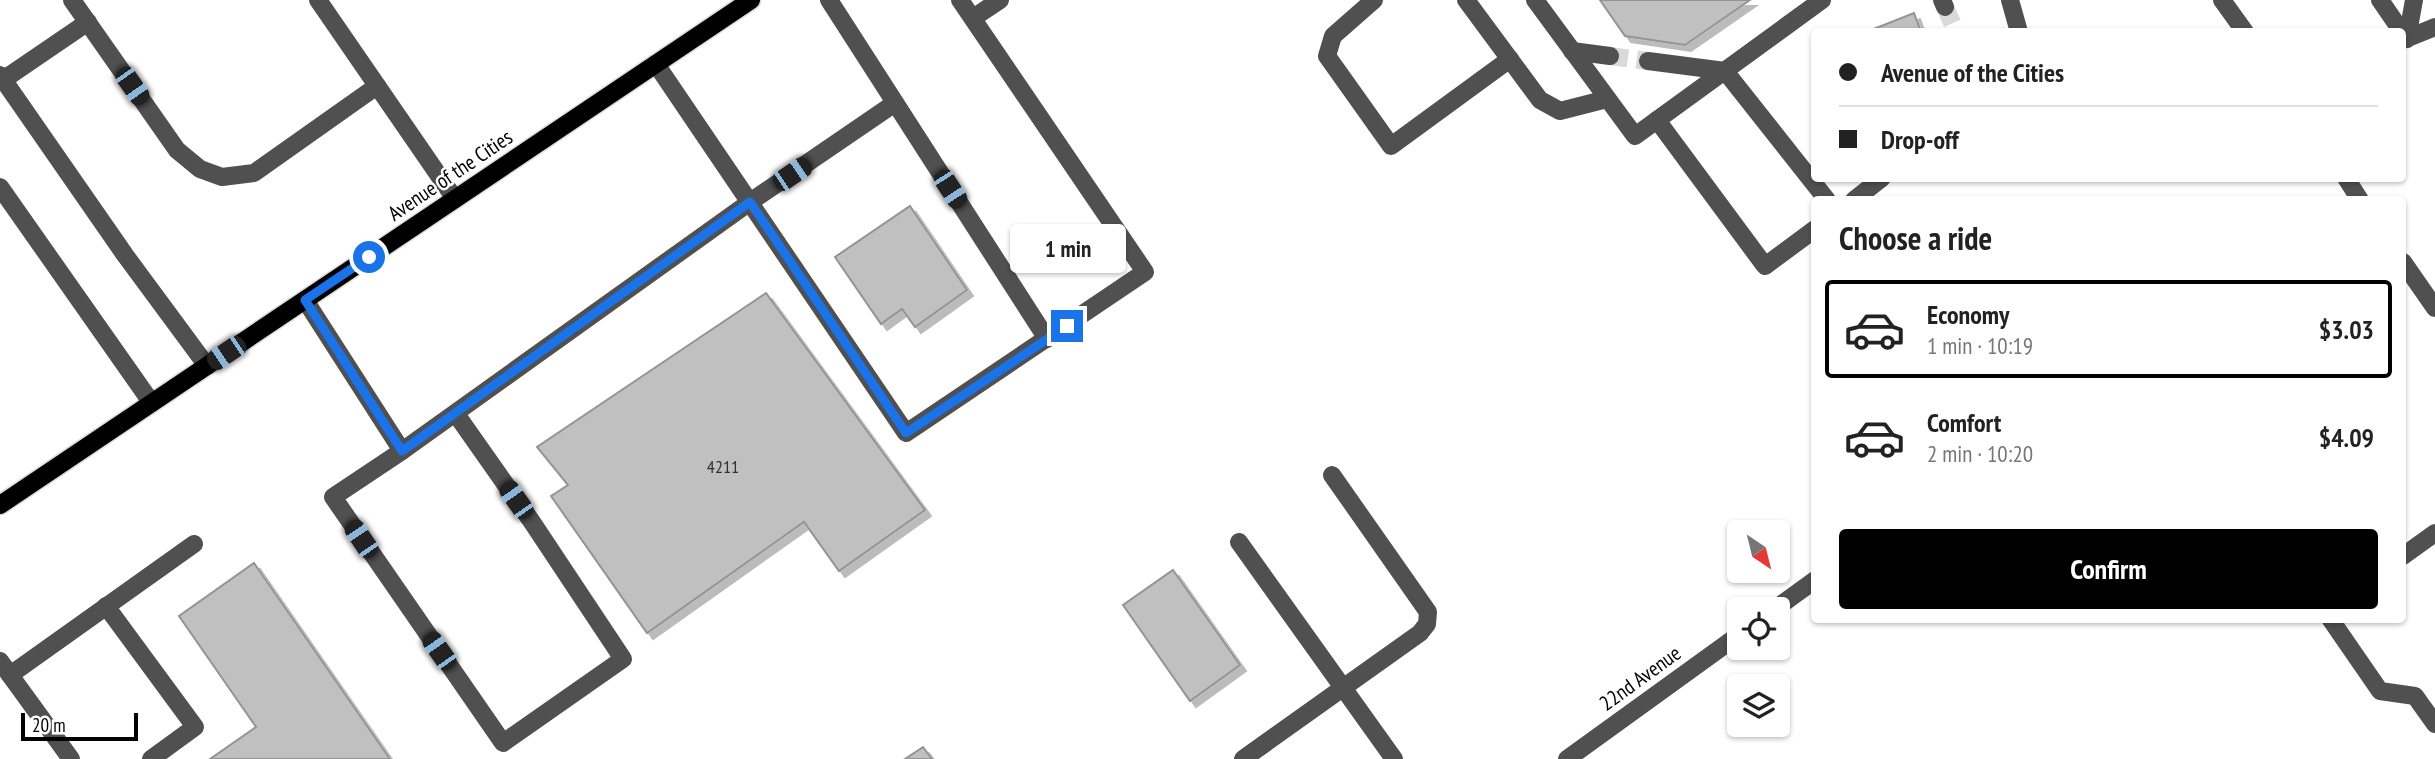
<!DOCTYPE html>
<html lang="en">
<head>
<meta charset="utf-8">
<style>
	body { margin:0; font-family:"PT Sans Narrow",sans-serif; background:#f2f2f2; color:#222; height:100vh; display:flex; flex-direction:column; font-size:26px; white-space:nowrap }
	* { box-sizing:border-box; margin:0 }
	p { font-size:23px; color:#767676 }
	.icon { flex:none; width:38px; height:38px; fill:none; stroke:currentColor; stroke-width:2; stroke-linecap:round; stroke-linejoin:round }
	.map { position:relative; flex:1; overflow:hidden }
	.drawer { position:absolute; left:1811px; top:196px; width:595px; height:427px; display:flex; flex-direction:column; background:#fff; border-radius:7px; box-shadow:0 2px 5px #0004 }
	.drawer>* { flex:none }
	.hud { position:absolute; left:1811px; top:28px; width:595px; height:154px; border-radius:7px; box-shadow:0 2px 5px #0004; display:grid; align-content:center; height:154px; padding:0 28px; background:#fff }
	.needle { width:46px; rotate:145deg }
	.fabs { position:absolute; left:1727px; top:520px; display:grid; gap:14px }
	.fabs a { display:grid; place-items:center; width:63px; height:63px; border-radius:7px; background:#fff; box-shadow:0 2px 5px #0004; font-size:35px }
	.scale { position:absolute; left:21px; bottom:18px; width:117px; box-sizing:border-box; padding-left:7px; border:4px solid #000; border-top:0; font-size:19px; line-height:24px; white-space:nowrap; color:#000; -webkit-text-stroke:5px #fff; paint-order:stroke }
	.end { position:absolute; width:32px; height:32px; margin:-16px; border:9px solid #1a73e8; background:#fff; box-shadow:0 0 0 4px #fff }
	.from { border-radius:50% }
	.bubble { position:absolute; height:49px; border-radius:7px; background:#fff; box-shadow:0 2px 5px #0004; font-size:23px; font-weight:600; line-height:49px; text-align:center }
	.car { position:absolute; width:21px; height:42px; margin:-21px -10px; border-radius:9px; box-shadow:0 0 5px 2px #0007; background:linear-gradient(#222 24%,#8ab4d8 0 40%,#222 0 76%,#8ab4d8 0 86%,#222 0) }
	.hud b { display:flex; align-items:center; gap:24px; height:66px; font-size:26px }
	.hud b+b { border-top:2px solid #e0e0e0 }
	.hud i { width:18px; height:18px; background:#222 }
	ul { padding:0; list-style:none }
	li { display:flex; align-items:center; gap:21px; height:98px; margin:0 14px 10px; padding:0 14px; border:4px solid transparent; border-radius:7px }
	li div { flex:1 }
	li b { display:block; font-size:26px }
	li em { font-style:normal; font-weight:600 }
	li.current { border-color:#000 }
	li>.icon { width:63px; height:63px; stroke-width:1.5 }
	h2 { padding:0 28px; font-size:32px; line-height:84px }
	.primary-button { display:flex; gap:14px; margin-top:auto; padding:14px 28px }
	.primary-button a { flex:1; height:80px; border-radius:7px; background:#000; color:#fff; font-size:28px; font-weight:600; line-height:80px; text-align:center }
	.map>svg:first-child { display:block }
	.building { fill:#c0c0c0; stroke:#949494; stroke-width:2; filter:url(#shadow) }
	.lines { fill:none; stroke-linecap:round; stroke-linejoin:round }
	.minor-tunnel { stroke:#d9d9d9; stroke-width:18; stroke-dasharray:18 9; stroke-linecap:butt }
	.major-casing { stroke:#dbdbdb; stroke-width:21 }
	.minor { stroke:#505050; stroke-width:18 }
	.major { stroke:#000; stroke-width:18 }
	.route { stroke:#1a73e8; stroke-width:9 }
	.labels { text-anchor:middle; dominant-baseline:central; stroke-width:5; stroke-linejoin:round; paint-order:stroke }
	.number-label { font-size:18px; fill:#303030 }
	.street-label { font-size:21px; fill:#000; stroke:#fff }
</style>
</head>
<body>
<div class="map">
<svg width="2435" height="759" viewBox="0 0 2435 759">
	<defs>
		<filter id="shadow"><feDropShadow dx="6" dy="6" stdDeviation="0" flood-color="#0004"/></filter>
	</defs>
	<rect width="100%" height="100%" fill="#fff"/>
	<g class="building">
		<path d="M1600,0H1750L1685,45L1625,36Z"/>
		<path d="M1914,13L1921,32H1866Z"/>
		<path d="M910,206L967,290L915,327L902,309L881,324L835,257Z"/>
		<path d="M766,293L925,510L839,571L804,522L647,633L551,496L568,485L537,447Z"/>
		<path d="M254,563L390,759H210L256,727L179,616Z"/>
		<path d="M1173,570L1240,665L1190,701L1123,605Z"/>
		<path d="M923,747L932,759H905Z"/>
	</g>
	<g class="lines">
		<g class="minor-tunnel">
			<path d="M1945,7L1956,32"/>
			<path d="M1610,56L1648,61"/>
		</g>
		<defs>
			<path id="major" d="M0,505L751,0"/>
		</defs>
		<use href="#major" class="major-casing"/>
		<g class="minor">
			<path d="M72,0L177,150L200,169L222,177L254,173L377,86"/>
			<path d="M318,0L455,199"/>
			<path d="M829,0L1047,339"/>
			<path d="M1374,0L1333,36L1327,56L1391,146L1510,59"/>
			<path d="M1466,0L1540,100L1560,111L1607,99"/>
			<path d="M1535,0L1635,136L1822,0"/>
			<path d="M1942,0L1945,7"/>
			<path d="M2010,0L2019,32"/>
			<path d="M2222,0L2245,32"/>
			<path d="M2380,0L2402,32"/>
			<path d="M973,18L1000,0"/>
			<path d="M2403,33L2407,39L2414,0"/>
			<path d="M2403,40L2435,27"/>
			<path d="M1572,51L1610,56"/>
			<path d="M1648,61L1725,71L1827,200"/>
			<path d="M656,64L906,433L1145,272L960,0"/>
			<path d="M0,75L125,255L207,366"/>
			<path d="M0,82L88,22"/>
			<path d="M1657,120L1765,266L1815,229"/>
			<path d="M2346,178L2360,200"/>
			<path d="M0,187L151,402"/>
			<path d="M1854,200L1882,178"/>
			<path d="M2403,262L2435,308"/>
			<path d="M305,300L402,451L333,497L503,743L623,659L532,522L456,414"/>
			<path d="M402,451L750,202L895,103"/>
			<path d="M1239,542L1394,759"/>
			<path d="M2403,556L2435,533"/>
			<path d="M106,606L195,727L151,759"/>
			<path d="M1775,609L1815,580"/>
			<path d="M2331,620L2380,691L2415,696L2435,724"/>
			<path d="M0,661L10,675L194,544"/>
			<path d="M10,675L71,759"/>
			<path d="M1243,759L1420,633L1427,624L1428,612L1332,475"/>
			<path d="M1567,759L1740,634"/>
		</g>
		<use href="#major" class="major"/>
	</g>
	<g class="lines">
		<path class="route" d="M369,257L305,300L402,451L750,202L906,433L1067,326"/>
	</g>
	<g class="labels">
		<g class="number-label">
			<text x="723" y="466">4211</text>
		</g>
		<g class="street-label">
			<text transform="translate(450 175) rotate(-34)">Avenue of the Cities</text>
			<text transform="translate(1640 678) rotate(-36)">22nd Avenue</text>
		</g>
	</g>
</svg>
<div class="fabs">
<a><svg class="needle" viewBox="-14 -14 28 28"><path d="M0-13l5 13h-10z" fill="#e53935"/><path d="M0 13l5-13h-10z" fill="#767676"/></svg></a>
<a><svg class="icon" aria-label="locate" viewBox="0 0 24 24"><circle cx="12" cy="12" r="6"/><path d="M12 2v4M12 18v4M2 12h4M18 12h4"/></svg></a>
<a><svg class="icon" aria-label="layers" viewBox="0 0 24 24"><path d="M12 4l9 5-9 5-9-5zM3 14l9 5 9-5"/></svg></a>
</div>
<div class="scale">20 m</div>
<i class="end from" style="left:369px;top:257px"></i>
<i class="end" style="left:1067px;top:326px"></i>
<div class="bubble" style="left:1010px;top:224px;width:116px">1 min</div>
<i class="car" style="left:132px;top:86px;rotate:145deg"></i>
<i class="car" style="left:792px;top:174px;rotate:56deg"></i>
<i class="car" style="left:950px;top:189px;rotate:147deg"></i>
<i class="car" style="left:226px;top:353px;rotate:236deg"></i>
<i class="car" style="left:516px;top:500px;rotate:325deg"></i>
<i class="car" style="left:361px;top:539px;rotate:326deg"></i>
<i class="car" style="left:439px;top:651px;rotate:325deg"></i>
<div class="hud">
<b><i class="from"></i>Avenue of the Cities</b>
<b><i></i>Drop-off</b>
</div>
<section class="drawer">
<h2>Choose a ride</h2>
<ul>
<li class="current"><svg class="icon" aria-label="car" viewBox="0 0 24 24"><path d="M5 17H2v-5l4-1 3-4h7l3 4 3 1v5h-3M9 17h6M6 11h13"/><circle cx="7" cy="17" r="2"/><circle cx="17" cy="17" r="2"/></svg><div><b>Economy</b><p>1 min · 10:19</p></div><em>$3.03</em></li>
<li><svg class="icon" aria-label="car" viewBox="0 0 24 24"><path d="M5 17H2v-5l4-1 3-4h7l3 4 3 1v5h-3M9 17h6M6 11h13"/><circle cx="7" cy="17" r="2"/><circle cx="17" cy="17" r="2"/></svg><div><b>Comfort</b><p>2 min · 10:20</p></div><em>$4.09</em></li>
</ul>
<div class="primary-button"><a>Confirm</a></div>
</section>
</div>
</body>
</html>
